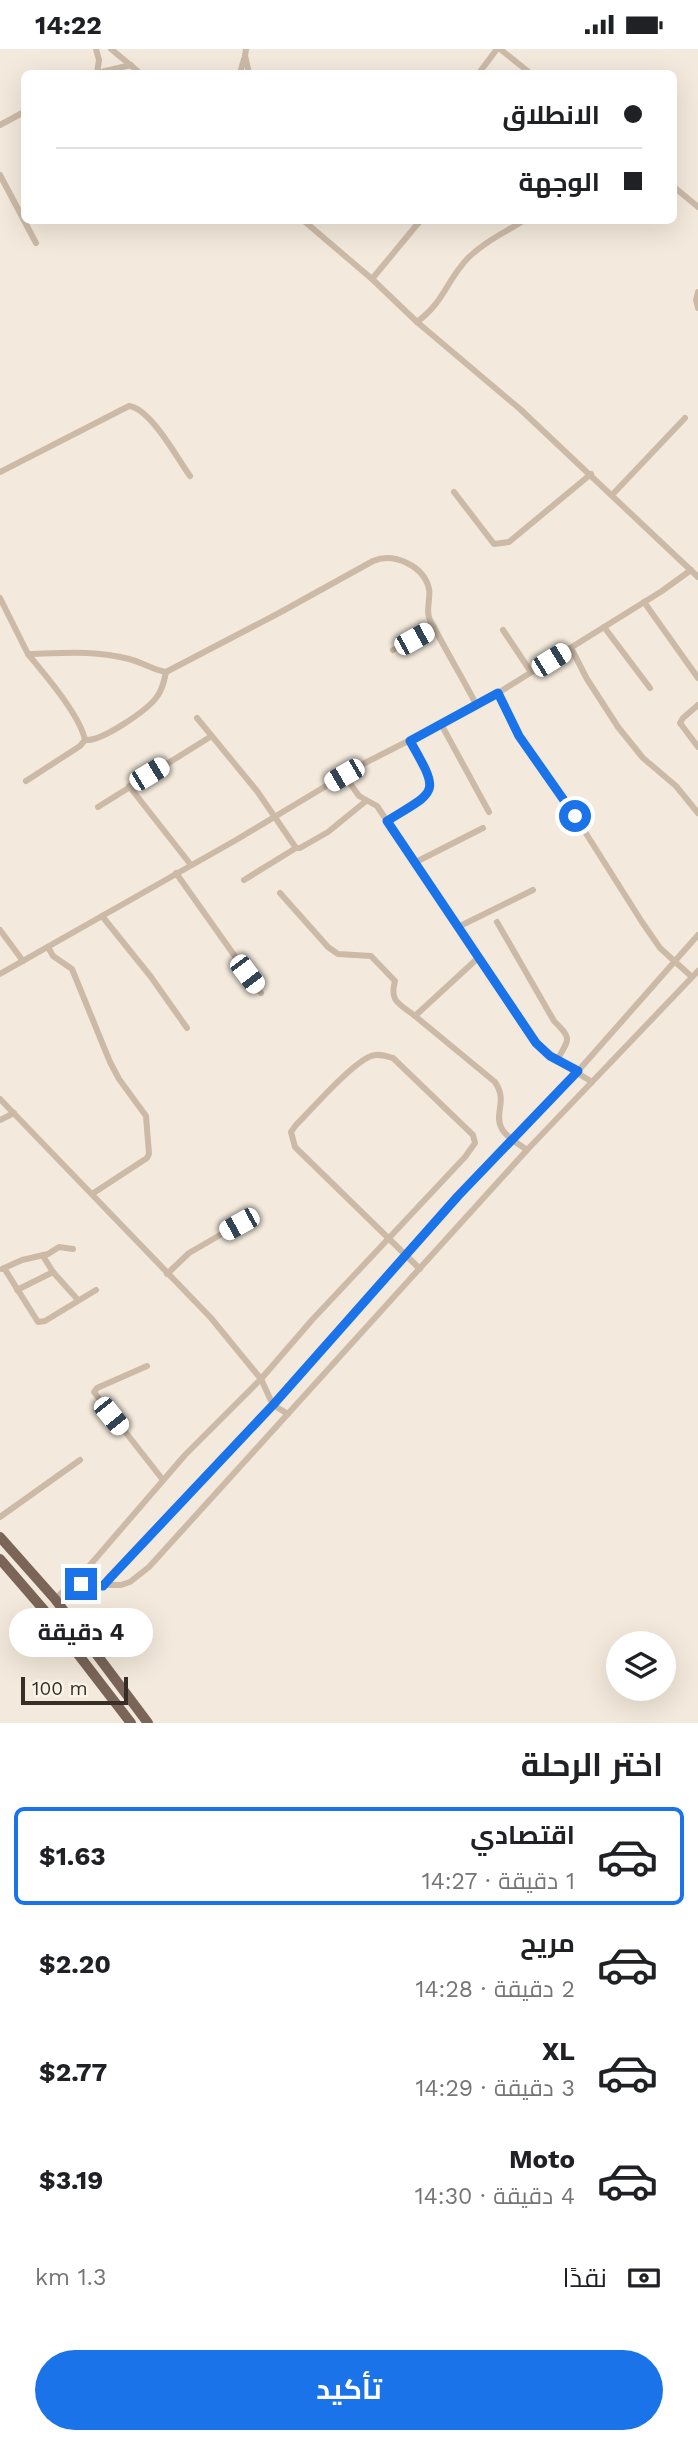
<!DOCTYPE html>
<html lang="ar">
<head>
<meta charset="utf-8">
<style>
	body { margin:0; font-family:"Work Sans",Cairo,sans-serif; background:#f6f6f6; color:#202124; direction:rtl; height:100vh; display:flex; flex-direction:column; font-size:26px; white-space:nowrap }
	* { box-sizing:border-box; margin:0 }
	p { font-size:23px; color:#757577 }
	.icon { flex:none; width:38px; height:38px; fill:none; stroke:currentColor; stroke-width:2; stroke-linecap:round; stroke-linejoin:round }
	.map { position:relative; height:1674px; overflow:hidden; direction:ltr }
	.sheet { display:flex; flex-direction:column; background:#fff; flex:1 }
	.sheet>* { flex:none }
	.guide { position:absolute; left:21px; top:21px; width:656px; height:154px; border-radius:10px; box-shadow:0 7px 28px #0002; direction:rtl; display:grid; align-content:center; height:154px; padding:0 35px; background:#fff }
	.buttons { position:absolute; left:606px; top:1582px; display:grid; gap:14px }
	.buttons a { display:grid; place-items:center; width:70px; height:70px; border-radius:50%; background:#fff; box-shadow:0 7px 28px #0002; font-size:35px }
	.scale { position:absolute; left:21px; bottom:18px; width:107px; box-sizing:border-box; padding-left:7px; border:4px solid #382e28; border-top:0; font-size:19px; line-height:24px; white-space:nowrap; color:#382e28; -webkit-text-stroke:5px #faf3e8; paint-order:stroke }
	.end { position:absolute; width:32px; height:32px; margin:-16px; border:9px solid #1a73e8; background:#fff; box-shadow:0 0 0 4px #fff }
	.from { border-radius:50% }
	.bubble { position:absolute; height:49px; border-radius:24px; background:#fff; box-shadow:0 7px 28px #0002; font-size:23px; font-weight:700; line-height:49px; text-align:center; direction:rtl }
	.car { position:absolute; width:21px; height:42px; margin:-21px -10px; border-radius:9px; box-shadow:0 0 5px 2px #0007; background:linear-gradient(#fff 24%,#345 0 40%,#fff 0 76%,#345 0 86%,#fff 0) }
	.guide b { display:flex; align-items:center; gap:24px; height:66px; font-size:26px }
	.guide b+b { border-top:2px solid #e0e0e0 }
	.guide i { width:18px; height:18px; background:#202124 }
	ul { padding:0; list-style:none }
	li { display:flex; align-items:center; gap:21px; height:98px; margin:0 14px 10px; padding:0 21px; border:4px solid transparent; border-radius:10px }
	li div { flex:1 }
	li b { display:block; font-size:26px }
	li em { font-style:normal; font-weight:700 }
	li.selected { border-color:#1a73e8 }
	li>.icon { width:63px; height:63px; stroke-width:1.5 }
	h2 { padding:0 35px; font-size:32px; line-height:84px }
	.pay { display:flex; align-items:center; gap:18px; height:77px; padding:0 35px; font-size:26px }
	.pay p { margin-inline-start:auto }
	.action { display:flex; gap:14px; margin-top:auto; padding:14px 35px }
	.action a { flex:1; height:80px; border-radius:42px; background:#1a73e8; color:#fff; font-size:28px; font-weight:700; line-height:80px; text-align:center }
	.status { display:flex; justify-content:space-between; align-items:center; height:49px; padding:0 35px; background:#fff; direction:ltr }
	.status svg { height:19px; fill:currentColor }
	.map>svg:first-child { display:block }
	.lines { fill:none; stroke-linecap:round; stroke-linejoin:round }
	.minor { stroke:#ccbaa7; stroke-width:6 }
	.primary { stroke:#7a6558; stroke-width:10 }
	.route { stroke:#1a73e8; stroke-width:9 }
</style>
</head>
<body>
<div class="status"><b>14:22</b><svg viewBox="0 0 49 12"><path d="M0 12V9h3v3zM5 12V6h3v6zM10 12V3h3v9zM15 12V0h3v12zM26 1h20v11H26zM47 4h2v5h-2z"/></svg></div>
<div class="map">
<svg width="698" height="1674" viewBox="0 0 698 1674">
	<rect width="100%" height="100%" fill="#f3e9dc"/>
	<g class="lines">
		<g class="minor">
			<path d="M96,0L99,11L97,24"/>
			<path d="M111,0L140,24"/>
			<path d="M246,0L245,7L249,24"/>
			<path d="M500,0L530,24"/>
			<path d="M97,24L131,16"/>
			<path d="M240,24L244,10"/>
			<path d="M479,24L497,0"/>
			<path d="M0,76L24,63"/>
			<path d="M0,126L36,194"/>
			<path d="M674,138L698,158"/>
			<path d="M304,172L372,230L417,273L520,360L698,528"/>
			<path d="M372,230L420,172"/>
			<path d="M698,243L696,251L698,259"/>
			<path d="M417,273C445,252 446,232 468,209C484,193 504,184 523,172"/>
			<path d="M0,423L129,357C151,360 177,409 190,427"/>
			<path d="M454,443L494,495L509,493L591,425"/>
			<path d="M612,446L685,369"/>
			<path d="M0,549L28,605C63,604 95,601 129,610C142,613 153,621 166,623L279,564L373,512C394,503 424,517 429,540C431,550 425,562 430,571C445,600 462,628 477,657"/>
			<path d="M644,553L698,629"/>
			<path d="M604,578L650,639"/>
			<path d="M503,581L531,623"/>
			<path d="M571,599L587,630L618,678L643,709L676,737L698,764"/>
			<path d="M393,601L434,578"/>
			<path d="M498,644L519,687L575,767L642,873L660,899L692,928"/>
			<path d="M197,669L257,742L296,799H300L328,783L366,752"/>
			<path d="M441,675L489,763"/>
			<path d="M85,691C101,693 146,662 156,649C162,642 164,633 166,623"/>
			<path d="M698,698L680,674L683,669L698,656"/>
			<path d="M344,726L359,747L377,757L536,994L550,1007L592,1033"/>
			<path d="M26,732L80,697L85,691C80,666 45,626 28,605"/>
			<path d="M129,737L191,816"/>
			<path d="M98,758L210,688"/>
			<path d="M387,772C437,741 441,746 410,692"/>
			<path d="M414,814L483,779"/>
			<path d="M176,824L261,944"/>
			<path d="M244,831L296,799"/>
			<path d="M280,844L328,898L338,905L371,907L395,932C389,953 400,955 415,967"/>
			<path d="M102,867L151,928L187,979"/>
			<path d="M497,873L554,972C572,990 570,989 557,1011"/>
			<path d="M458,878L533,841"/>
			<path d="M0,881L23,912"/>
			<path d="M48,898L53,907L72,920L110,1013L119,1030L146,1067L149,1105L147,1109L92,1145"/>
			<path d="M478,909L415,967L495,1033C508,1052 494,1064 501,1078C505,1088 519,1095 527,1101"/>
			<path d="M0,925L236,791L361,716L477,657L662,542L691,521"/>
			<path d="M0,1050L211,1269L261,1330L273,1356L288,1365"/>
			<path d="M0,1071L14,1064"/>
			<path d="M43,1207L53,1223L78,1251"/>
			<path d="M4,1219L38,1273L45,1272L96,1241"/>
			<path d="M2,1220L22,1211L48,1205L59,1198L73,1200"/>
			<path d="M167,1225L189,1204L239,1175"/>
			<path d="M17,1241L53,1223"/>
			<path d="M147,1317L97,1339L94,1343L163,1431"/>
			<path d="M0,1468L80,1411"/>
			<path d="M70,1536H121L130,1533L149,1518L527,1101L698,922"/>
			<path d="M103,1537L273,1356L458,1147L578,1022L698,886"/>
			<path d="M55,1550L84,1523L185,1406L261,1330L312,1271L465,1108L475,1094L473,1086L393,1009C386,1007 378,1004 371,1007C351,1015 313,1059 296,1076L291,1083L295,1098L420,1220"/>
		</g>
		<g class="primary">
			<path d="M0,1488L55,1550L148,1674"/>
			<path d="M0,1510L44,1561L131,1674"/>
		</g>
	</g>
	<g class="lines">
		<path class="route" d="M81,1535L103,1537L111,1528L273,1356L458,1147L578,1022L550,1007L536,994L387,772C437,741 441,746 410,692L498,644L519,687L575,767"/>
	</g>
</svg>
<div class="buttons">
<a><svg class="icon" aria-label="layers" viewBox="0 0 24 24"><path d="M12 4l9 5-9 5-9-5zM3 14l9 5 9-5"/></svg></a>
</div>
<div class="scale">100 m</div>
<i class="end from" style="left:575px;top:767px"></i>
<i class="end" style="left:81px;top:1535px"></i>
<div class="bubble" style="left:9px;top:1559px;width:144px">4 دقيقة</div>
<i class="car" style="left:414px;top:590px;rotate:61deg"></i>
<i class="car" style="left:551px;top:611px;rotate:58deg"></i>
<i class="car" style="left:149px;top:725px;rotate:59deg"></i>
<i class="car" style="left:344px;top:726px;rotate:240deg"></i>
<i class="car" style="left:247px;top:925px;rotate:143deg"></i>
<i class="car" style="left:239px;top:1175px;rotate:241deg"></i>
<i class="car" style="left:111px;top:1367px;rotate:141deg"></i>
<div class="guide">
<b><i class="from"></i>الانطلاق</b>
<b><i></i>الوجهة</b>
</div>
</div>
<section class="sheet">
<h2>اختر الرحلة</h2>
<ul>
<li class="selected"><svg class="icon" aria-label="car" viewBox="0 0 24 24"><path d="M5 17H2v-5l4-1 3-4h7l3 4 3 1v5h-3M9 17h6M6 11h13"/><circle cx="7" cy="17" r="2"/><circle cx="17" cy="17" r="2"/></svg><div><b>اقتصادي</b><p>1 دقيقة · 14:27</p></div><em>$1.63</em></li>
<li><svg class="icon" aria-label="car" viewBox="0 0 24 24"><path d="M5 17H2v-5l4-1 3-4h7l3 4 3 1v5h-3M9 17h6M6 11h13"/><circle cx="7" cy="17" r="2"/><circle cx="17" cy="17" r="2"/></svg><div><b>مريح</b><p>2 دقيقة · 14:28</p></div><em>$2.20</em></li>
<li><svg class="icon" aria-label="car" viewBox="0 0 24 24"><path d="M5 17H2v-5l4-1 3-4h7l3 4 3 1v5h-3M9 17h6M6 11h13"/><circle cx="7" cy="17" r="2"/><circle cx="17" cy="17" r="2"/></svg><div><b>XL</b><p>3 دقيقة · 14:29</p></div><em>$2.77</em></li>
<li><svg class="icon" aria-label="car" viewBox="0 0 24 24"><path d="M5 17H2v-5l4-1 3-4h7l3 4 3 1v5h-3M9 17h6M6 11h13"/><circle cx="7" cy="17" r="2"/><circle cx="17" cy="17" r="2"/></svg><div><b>Moto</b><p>4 دقيقة · 14:30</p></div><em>$3.19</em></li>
</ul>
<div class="pay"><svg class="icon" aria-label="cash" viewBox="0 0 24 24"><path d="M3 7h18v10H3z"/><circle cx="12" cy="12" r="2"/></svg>نقدًا<p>1.3 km</p></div>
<div class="action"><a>تأكيد</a></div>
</section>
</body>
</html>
